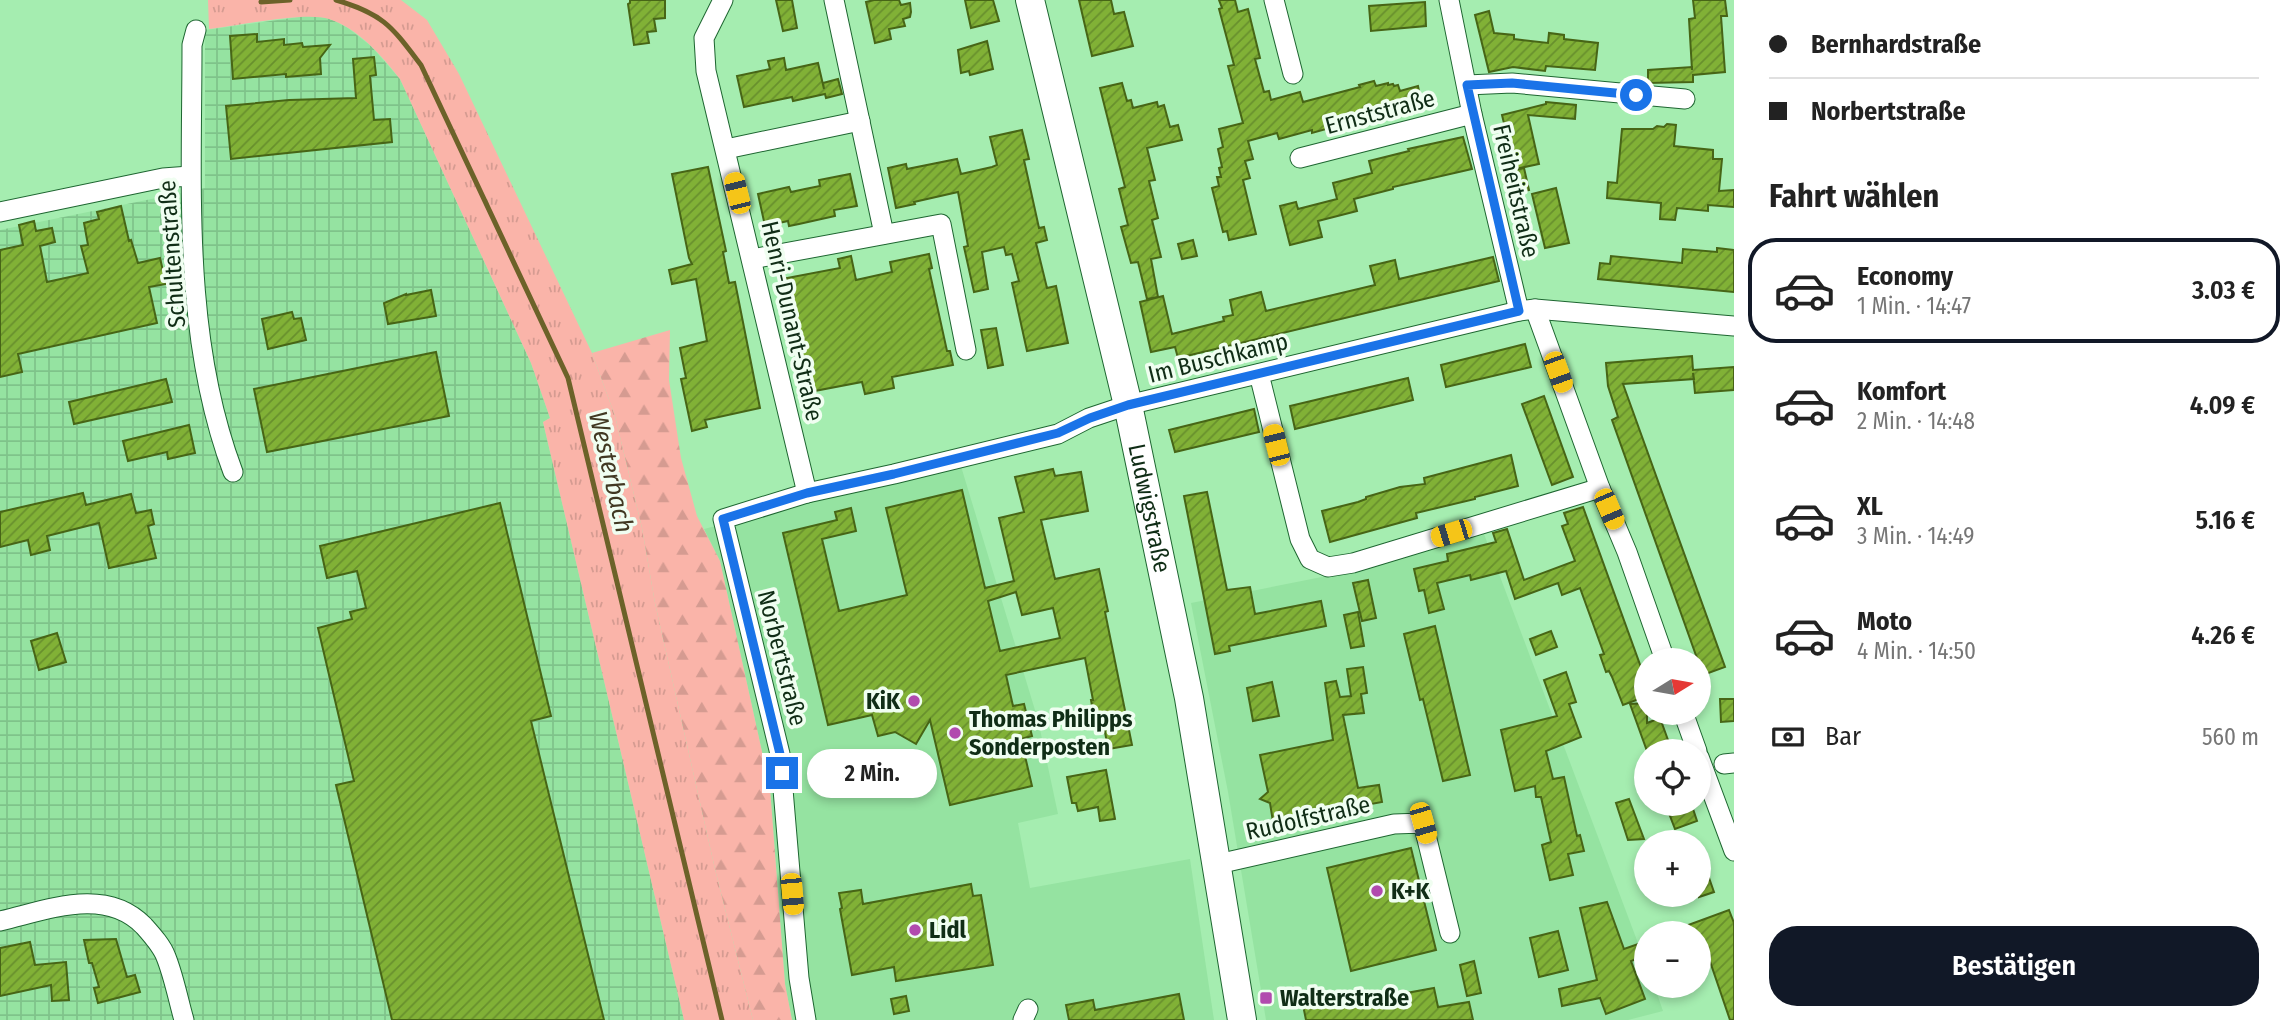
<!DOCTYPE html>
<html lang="de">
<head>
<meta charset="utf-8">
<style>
	body { margin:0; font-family:"Fira Sans Condensed",sans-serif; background:#f2f2f2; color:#222; height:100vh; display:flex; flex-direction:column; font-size:26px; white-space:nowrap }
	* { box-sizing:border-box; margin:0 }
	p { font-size:23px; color:#767676 }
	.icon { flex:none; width:38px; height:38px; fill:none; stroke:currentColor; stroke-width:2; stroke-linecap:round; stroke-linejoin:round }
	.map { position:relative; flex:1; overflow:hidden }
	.side { display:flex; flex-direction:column; background:#fff; width:560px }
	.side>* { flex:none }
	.banner { display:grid; align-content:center; height:154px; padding:0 35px; background:#fff }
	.needle { width:46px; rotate:79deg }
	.fabs { position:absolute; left:1634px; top:648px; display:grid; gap:14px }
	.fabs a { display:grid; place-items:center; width:77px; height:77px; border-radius:50%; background:#fff; box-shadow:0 4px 10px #0003; font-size:35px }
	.end { position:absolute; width:32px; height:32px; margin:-16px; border:9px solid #1a73e8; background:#fff; box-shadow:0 0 0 4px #fff }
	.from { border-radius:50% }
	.bubble { position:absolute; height:49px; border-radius:24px; background:#fff; box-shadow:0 4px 10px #0003; font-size:23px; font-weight:600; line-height:49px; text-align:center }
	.car { position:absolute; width:21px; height:42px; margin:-21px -10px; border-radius:9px; box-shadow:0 0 5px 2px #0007; background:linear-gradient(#f5c518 24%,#345 0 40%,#f5c518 0 76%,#345 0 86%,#f5c518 0) }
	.banner b { display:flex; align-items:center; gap:24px; height:66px; font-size:26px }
	.banner b+b { border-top:2px solid #e0e0e0 }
	.banner i { width:18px; height:18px; background:#222 }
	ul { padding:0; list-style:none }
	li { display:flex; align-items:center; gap:21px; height:105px; margin:0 14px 10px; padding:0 21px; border:4px solid transparent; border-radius:28px }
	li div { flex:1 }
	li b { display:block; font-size:26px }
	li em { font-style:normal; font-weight:600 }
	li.active { border-color:#111827 }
	li>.icon { width:63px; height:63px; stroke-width:1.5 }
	h2 { padding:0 35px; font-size:32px; line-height:84px }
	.pay { display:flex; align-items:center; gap:18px; height:77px; padding:0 35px; font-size:26px }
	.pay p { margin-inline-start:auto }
	.button { display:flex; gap:14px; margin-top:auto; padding:14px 35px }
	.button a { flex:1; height:80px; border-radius:28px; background:#111827; color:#fff; font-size:28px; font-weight:600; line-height:80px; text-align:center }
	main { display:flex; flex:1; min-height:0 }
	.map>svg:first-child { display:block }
	.built { fill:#95e3a1 }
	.industrial { fill:url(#industrial-grid) }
	.grass { fill:url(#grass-tufts) }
	.forest { fill:url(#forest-firs) }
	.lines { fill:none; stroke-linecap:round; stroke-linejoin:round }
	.stream { stroke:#6c6229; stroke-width:5 }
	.building { fill:url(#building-hatch); stroke:#476516; stroke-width:2; fill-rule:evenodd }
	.street-casing { stroke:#1e6631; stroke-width:21 }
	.secondary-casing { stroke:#1e6631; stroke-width:30 }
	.street { stroke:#fff; stroke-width:19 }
	.secondary { stroke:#fff; stroke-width:28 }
	.route { stroke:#1a73e8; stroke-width:9 }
	.poi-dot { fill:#b14aae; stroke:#f0fef1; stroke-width:2.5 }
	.labels { text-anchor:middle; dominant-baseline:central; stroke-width:7; stroke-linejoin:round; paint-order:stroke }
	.street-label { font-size:24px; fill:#102d16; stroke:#f0fef1 }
	.poi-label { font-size:24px; font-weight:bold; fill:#102d16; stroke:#f0fef1; text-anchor:start }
	.water-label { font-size:26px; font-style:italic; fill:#413822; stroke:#f0fef1 }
</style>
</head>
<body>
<main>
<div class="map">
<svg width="1734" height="1020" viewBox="0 0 1734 1020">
	<defs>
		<pattern id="industrial-grid" width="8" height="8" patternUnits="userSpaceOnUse" patternTransform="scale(1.75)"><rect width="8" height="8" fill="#95e3a1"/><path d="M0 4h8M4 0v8" fill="none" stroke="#7fc38a"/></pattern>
		<pattern id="grass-tufts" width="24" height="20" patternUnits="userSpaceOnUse" patternTransform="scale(1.75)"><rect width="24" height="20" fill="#fab4a9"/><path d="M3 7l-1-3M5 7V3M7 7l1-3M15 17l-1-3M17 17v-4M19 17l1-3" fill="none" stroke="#d59b91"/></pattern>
		<pattern id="forest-firs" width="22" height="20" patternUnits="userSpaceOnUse" patternTransform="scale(1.75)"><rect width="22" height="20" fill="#fab4a9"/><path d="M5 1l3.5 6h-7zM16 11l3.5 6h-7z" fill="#d59b91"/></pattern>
		<pattern id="building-hatch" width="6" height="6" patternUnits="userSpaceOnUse" patternTransform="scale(1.75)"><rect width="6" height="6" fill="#81b136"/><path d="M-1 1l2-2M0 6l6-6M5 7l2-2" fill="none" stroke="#68902d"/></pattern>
	</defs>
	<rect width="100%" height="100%" fill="#a5edb0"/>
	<g class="built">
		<path d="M960,463L1038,720L1058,814L1018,823L1030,888L1190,859L1214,1020H792L785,984L770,788L720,561L704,529Z"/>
		<path d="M1484,534L1647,967V985H1654L1663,1011L1628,1020H1266L1228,792L1191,603L1352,571Z"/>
	</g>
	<path class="industrial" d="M306,16L329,18L348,28L371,46L400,79L531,363L550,418L543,422L684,1020H0V230L205,188V30Z"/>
	<path class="grass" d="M208,0H401L427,20L459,74L592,353L615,416L642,528L655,603L715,869L753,1020H684L543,422L550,418L531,363L400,79C382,56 358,28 329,19C306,11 237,26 209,29Z"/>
	<path class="forest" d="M670,330L669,380L681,458L697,516L720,561L770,788L785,984L792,1020H753L715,869L655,603L642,528L615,416L592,353Z"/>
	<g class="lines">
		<g class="stream">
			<path d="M336,0C384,14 392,27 421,65L568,378L722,1020"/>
			<path d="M261,2L290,0"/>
		</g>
	</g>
	<g class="building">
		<path d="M630,0H665V18L654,19L656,31L647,32L649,43L634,45L628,4L630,3Z"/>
		<path d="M776,0H792L797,28L783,31Z"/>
		<path d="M874,0H899L901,5L910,3L911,12L910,17L903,19L905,26L889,29L891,39L875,43L866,2Z"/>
		<path d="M965,0H993L999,21L971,28Z"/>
		<path d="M1079,0H1111L1114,14L1124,12L1133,46L1092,56Z"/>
		<path d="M1219,0H1235L1238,12L1248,9L1260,58L1255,59L1264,92L1269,91L1271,100L1300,92L1303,102L1360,87L1359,85L1374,81L1376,86L1388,83V85L1393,84L1394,86L1398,85L1400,91L1418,86L1421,102L1414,103L1415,107L1383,115V113L1312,133V130L1279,139L1277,133L1248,141L1253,159L1245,161L1250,178L1243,180L1256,234L1229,240L1227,231L1223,232L1212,188L1219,186L1217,177H1221L1219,168L1222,167L1218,149L1223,147L1219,129L1243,123L1228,66L1234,65L1219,9L1222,8Z"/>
		<path d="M1693,0H1725L1727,16H1721L1725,72L1693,75V82L1648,83V70L1692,67V70L1689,19L1695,18Z"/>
		<path d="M1425,2L1426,26L1371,31L1369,6Z"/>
		<path d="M1489,11L1494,33L1514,35V39L1548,43L1549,33L1564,35V39L1598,43L1595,70L1546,66L1545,71L1513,67L1489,72L1475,15Z"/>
		<path d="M257,34V42L284,39V45L302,43L303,47L330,45L320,58L321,74L286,77V74L233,79L230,36Z"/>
		<path d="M987,41L993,69L970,75L969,71L961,73L958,50Z"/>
		<path d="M374,57L376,75L370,76L374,120L390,119L392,142L231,159L226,106L289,100L356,98L353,59Z"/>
		<path d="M784,58L786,70L818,63L824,89L823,83L838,79L842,94L826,98L825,94L793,101L792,97L744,107L737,76L770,69L768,61Z"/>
		<path d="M1122,83L1127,101L1131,100L1133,108L1157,102L1158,107L1164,105L1170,127L1178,125L1182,140L1147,148L1155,180L1149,181L1158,218L1152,220L1161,257L1151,259L1158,297L1147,299L1138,262L1131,263L1121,227L1128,225L1119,189L1125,187L1100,88Z"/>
		<path d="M1546,102L1576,105L1575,119L1528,115L1539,164L1515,169L1502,115L1546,104Z"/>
		<path d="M1667,124L1676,125L1674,146L1713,150V159H1722L1719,191L1734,190V207L1708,205V211L1677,208L1675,220L1660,219L1661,203L1607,198L1608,182L1617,183L1622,129H1653L1657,126L1664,127Z"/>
		<path d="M1022,130L1029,159L1024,160L1039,228L1044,227L1047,240L1036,243L1047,288L1056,286L1068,343L1027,351L1012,283L1019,281L1012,254L1006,255L1004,247L982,252L988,289L974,292L964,247L968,246L958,192L914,202L915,204L896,208L888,168L906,164L907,169L957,159L961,174L992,167L997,165L990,137Z"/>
		<path d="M1463,137L1472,169L1393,187V189L1354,199L1357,211L1318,221L1322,237L1290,245L1280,206L1296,202L1298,209L1337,199L1333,183L1372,173L1369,161L1409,151L1408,149Z"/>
		<path d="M708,167L726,251L723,252L729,283L735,282L760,408L705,420L707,427L692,431L681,379L686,378L680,348L707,341L696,279L672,284L669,270L692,264L689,258L672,174Z"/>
		<path d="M1524,168L1529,190L1516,193L1510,171Z"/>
		<path d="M850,174L857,206L834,210L835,216L799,224L789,226L788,221L765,226L758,194L789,187L791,192L805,189L820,186L819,180Z"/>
		<path d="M1556,188L1569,243L1545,248L1532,194Z"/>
		<path d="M121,206L129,241L131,240L138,263L160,258L166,284L149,287L157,323L18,354L22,372L0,377V250L23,245L19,225L34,221L36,231L52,228L55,242L40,246L47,282L88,273L81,246L88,245L84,223L99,219L97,212Z"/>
		<path d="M1193,240L1197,256L1182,259L1178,244Z"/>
		<path d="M1717,248L1734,250V292L1598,279L1600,263L1610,264L1611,256L1682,263L1683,249L1717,252Z"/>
		<path d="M929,254L932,268L929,269L947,351H950L953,365L892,377L894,388L865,394L862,382L804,393L785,293L790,292L787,278L840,268L838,259L851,256L856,280L892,272L890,262Z"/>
		<path d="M1493,257L1499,281L1178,358L1175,347L1151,352L1140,302L1163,296L1172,334L1224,321L1223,317L1233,315L1230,300L1261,292L1266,311L1375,285L1370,266L1395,260L1399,279Z"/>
		<path d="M431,290L436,316L388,324L384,303L406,294V295Z"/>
		<path d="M292,312L294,319L301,318L306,340L268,349L262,319Z"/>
		<path d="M996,328L1003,365L988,368L981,330Z"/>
		<path d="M1525,344L1531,367L1446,387L1441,365Z"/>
		<path d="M436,352L449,416L267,452L254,389Z"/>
		<path d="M1692,356L1693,370L1734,367V390L1695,393L1693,373L1694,379L1623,384L1725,667L1703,675L1612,420L1618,417L1608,386L1606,363Z"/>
		<path d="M1408,378L1413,400L1295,429L1290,406Z"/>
		<path d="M166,379L172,402L74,424L69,402Z"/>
		<path d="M1544,396L1573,477L1552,485L1522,404Z"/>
		<path d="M1254,409L1259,432L1175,452L1169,430Z"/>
		<path d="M189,425L195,453L168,459L167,452L128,461L123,441Z"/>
		<path d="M1511,455L1518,486L1475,497V499L1416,513L1417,518L1330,542L1322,511L1358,502L1366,499V497L1400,487L1425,484L1424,478Z"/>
		<path d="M1053,469L1055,476L1081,472L1088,511L1041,520L1055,579L1099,569L1108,611L1105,612L1132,745L1108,749L1102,715L1094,717L1091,700H1093L1085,658L1006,675L1013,706L1024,704L1032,736L1021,739L1032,786L950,805L930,720L916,744L895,732L878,736L872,715L828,725L783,533L837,520L835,512L851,508L856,531L822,539L839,611L907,595L886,508L962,490L985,588L1014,581L999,518L1024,512L1015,477ZM1016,592L1022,615L1053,608L1060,638L1000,651L988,601Z"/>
		<path d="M1207,492L1227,590L1250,587L1255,614L1321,601L1326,626L1229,646L1230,651L1215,654L1184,496Z"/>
		<path d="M83,493L86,505L131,494L136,513L151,510L154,524L148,526L156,558L109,568L99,523L47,536L50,550L31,555L28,540L0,547V512Z"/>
		<path d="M500,503L551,716L531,721L604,1020H392L336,785L354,781L318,628L352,619L350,612L366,608L357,571L327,578L320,546Z"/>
		<path d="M1583,507L1647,684V696L1623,705L1612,677L1609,671L1606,672L1600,655L1604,654L1580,588L1562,595L1558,583L1515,599L1506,571L1471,580L1470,575L1437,583L1444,609L1429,613L1424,590L1419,591L1414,569L1448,561L1447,554L1496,542L1493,533L1507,529L1524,580L1575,561L1562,526L1568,524L1564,513Z"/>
		<path d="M1368,580L1376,618L1362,621L1353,583Z"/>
		<path d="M1358,612L1364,646L1351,648L1344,615Z"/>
		<path d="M1435,626L1470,775L1443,781L1423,699L1420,700L1404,634Z"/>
		<path d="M1551,631L1557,647L1536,655L1530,639Z"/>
		<path d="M57,633L66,662L39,670L31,641Z"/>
		<path d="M1363,667L1367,693L1361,694L1364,713L1343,715L1358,788L1379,785L1382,802L1273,822L1270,803L1260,799L1268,792L1260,755L1333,740L1325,683L1336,681L1340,697L1351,696L1347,669Z"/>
		<path d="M1566,672L1576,702L1569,704L1581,737L1546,751L1553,779L1564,777L1577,836L1580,835L1584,851L1568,854L1573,875L1550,880L1542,845L1551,842L1541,797H1536L1535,786L1515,791L1501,730L1557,716L1544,680Z"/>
		<path d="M1272,682L1279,716L1253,721L1247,688Z"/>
		<path d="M1720,699H1734V721L1721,722Z"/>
		<path d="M1647,703V723L1660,718L1672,751H1647L1630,704Z"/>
		<path d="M1106,770L1115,819L1100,821L1098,807L1078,811L1076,803H1072L1067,777Z"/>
		<path d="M1629,799L1644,839L1628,840L1616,803Z"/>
		<path d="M1665,803H1691L1697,821L1675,829Z"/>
		<path d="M1411,848L1436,950L1351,971L1327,868Z"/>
		<path d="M1699,855H1701L1714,892L1699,897Z"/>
		<path d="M971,884L973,896L981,895L993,965L896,981L894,967L852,975L840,909L842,908L839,893L861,890L863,904Z"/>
		<path d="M1607,902L1624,949L1647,941V955L1631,961L1645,999L1606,1014L1600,998L1562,1006L1559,989L1597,980L1580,908Z"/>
		<path d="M1729,910L1734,923V1020H1730L1703,941L1699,942V933L1672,931Z"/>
		<path d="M1558,931L1568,970L1539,977L1530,938Z"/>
		<path d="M116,939L127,977L135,975L140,992L98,1003L94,988L99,987L92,963H89L84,940Z"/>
		<path d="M30,942L35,965L66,962L69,1000L52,1001L51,985L0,996V948Z"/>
		<path d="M1474,961L1481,993L1467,996L1460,965Z"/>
		<path d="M1434,988L1438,1007L1469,1002L1473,1020H1306L1303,1005L1366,991L1368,1000Z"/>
		<path d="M1179,994L1184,1020H1069L1066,1005L1093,1000L1095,1010Z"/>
		<path d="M906,996L909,1011L894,1014L891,999Z"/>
	</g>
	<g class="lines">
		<defs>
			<g id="street">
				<path d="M723,0L704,38L706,71L807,493"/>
				<path d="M834,0L884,234"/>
				<path d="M1274,0L1293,74"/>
				<path d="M1449,0L1472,114L1519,311"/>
				<path d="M196,30L192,45C192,187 182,337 233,472"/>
				<path d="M1467,85L1512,83L1685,99"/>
				<path d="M726,149L860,121"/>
				<path d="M1300,158L1472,114"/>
				<path d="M0,212L163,178L190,176"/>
				<path d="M752,259L941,224L966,350"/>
				<path d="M1535,309L1600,488L1627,552L1665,660"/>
				<path d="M1259,374L1300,539L1310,559L1328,567L1353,563L1600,488"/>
				<path d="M1683,712L1697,751"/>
				<path d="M1699,757L1734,851"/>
				<path d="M1724,764L1734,763"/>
				<path d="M1218,864L1394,824L1423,823L1450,933"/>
				<path d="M0,921C48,910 105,886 144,926C152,935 162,946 166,957C174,977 178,999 184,1020"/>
				<path d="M806,1020L799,978L780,754L723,519L807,493L894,474L1058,434L1089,418L1128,405L1519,311L1535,309L1734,326"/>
				<path d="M1023,1020L1028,1009"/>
			</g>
			<g id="secondary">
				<path id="s1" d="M1030,0L1128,405L1189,698L1242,1020"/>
			</g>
		</defs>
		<use href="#street" class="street-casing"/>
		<use href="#secondary" class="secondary-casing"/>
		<use href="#street" class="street"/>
		<use href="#secondary" class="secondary"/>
	</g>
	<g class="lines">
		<path class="route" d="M782,773L780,754L723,519L807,493L894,474L1058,433L1090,418L1128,405L1519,311L1467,85L1512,83L1636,95"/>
	</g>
	<g class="poi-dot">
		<circle cx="914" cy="701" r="7"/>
		<circle cx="955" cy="733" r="7"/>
		<circle cx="1377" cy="891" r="7"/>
		<circle cx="915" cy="930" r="7"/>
		<rect x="1259" y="991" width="14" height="14" rx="3.5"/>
	</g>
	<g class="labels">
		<g class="street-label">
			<text transform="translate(1380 112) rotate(-15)">Ernststraße</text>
			<text transform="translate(1516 191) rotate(77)">Freiheitstraße</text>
			<text transform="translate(172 254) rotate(-94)">Schultenstraße</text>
			<text transform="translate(792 321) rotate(77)">Henri-Dunant-Straße</text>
			<text transform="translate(1218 358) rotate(-14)">Im Buschkamp</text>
			<text stroke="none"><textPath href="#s1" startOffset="522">Ludwigstraße</textPath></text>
			<text transform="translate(782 658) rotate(76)">Norbertstraße</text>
			<text transform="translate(1308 818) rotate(-13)">Rudolfstraße</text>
		</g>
		<g class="poi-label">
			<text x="900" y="701" text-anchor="end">KiK</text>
			<text x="969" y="719">Thomas Philipps<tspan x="969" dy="28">Sonderposten</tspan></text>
			<text x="1391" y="891">K+K</text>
			<text x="929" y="930">Lidl</text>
			<text x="1280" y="998">Walterstraße</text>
		</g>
		<g class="water-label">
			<text transform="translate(611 472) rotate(77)">Westerbach</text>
		</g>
	</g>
</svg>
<div class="fabs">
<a><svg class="needle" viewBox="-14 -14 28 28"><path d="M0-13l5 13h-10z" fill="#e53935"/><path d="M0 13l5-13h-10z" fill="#767676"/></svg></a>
<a><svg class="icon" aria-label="locate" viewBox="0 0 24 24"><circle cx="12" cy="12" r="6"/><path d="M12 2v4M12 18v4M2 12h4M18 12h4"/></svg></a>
<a>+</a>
<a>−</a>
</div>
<i class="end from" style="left:1636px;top:95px"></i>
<i class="end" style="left:782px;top:773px"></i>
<div class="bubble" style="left:807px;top:749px;width:130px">2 Min.</div>
<i class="car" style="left:737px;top:193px;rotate:346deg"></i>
<i class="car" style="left:1558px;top:372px;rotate:160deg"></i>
<i class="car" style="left:1276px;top:445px;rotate:346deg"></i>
<i class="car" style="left:1609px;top:509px;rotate:157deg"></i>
<i class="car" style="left:1451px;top:533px;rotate:253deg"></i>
<i class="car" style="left:1423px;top:823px;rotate:164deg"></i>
<i class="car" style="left:792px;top:894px;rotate:175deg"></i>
</div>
<section class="side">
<div class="banner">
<b><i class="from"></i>Bernhardstraße</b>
<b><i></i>Norbertstraße</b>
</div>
<h2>Fahrt wählen</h2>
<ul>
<li class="active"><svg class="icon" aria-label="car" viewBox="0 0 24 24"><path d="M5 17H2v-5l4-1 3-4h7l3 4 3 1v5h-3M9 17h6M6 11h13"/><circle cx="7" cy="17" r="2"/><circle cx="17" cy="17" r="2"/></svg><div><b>Economy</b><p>1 Min. · 14:47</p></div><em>3.03 €</em></li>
<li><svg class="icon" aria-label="car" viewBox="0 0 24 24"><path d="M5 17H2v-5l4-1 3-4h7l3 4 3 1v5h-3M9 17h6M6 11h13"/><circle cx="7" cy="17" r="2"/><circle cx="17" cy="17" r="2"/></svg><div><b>Komfort</b><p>2 Min. · 14:48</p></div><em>4.09 €</em></li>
<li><svg class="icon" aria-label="car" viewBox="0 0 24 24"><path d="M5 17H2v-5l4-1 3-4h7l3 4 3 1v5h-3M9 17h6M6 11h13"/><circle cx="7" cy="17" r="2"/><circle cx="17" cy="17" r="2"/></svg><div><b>XL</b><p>3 Min. · 14:49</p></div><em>5.16 €</em></li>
<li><svg class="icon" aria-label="car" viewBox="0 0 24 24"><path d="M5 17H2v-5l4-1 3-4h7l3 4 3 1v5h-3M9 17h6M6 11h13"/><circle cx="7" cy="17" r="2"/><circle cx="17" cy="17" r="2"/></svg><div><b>Moto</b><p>4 Min. · 14:50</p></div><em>4.26 €</em></li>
</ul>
<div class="pay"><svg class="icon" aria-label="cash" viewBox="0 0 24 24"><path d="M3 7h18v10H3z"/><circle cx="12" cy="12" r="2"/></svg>Bar<p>560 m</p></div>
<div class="button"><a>Bestätigen</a></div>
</section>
</main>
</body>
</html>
